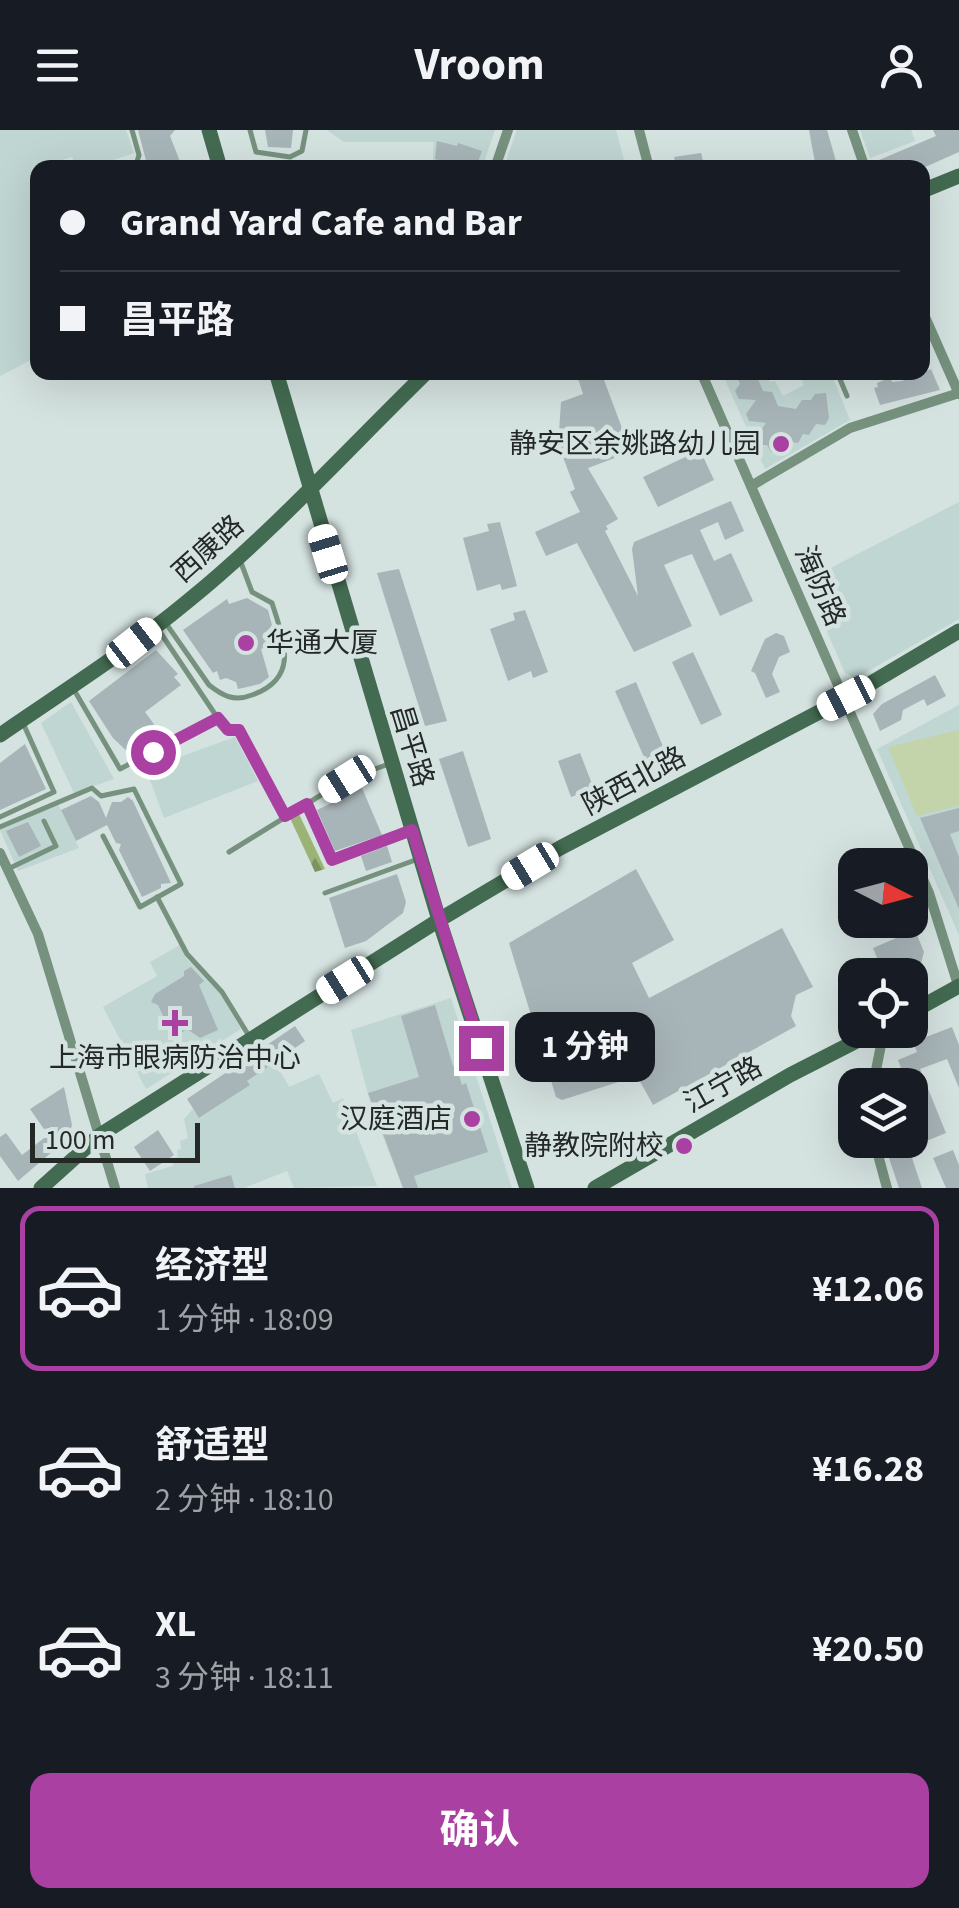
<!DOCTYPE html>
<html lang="zh">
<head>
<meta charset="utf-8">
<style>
	body { margin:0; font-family:"Source Sans 3","Noto Sans SC",sans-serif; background:#20242c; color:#f1f3f6; height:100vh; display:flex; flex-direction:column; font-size:38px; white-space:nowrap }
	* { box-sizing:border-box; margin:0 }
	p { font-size:32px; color:#9ea1a6 }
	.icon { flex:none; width:55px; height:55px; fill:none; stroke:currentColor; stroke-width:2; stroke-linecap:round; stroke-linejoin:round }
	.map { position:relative; height:1058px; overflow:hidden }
	.details { display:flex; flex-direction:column; background:#171b24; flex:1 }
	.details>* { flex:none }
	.banner { position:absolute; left:30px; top:30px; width:900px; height:220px; border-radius:20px; box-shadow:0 10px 40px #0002; display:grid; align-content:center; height:220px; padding:0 30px; background:#171b24 }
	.needle { width:65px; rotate:96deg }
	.buttons { position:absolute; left:838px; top:718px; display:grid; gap:20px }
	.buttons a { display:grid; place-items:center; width:90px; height:90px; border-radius:20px; background:#171b24; box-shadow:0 10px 40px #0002; font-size:50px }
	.scale { position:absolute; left:30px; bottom:25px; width:170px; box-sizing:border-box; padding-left:10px; border:5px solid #242928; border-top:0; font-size:28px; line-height:35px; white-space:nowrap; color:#242928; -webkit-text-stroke:8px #d4e2e0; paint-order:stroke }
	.end { position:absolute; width:45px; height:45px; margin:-22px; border:12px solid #a940a2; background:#fff; box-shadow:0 0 0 5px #fff }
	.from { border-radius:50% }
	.bubble { position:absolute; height:70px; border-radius:20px; background:#171b24; box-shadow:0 10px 40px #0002; font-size:32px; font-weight:700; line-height:70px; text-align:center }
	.car { position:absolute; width:30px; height:60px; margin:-30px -15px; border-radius:12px; box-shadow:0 0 8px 2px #0007; background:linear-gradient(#fff 24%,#345 0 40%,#fff 0 76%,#345 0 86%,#fff 0) }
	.banner b { display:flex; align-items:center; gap:35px; height:95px; font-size:38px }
	.banner b+b { border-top:2px solid #363941 }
	.banner i { width:25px; height:25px; background:#f1f3f6 }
	ul { padding:18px 0 0; list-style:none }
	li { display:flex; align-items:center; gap:30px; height:165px; margin:0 20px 15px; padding:0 10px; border:5px solid transparent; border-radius:20px }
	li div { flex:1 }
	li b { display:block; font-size:38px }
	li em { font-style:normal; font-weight:700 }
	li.active { border-color:#a940a2 }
	li>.icon { width:90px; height:90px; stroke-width:1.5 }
	.action { display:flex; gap:20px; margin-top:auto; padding:20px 30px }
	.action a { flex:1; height:115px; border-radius:20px; background:#a940a2; color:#fff; font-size:40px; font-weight:700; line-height:115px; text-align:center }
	header { display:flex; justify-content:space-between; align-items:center; height:130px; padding:0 30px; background:#171b24; font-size:45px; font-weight:700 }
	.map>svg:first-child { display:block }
	.built { fill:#c0d6d2 }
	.green { fill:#c3d4aa }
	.forest { fill:url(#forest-firs) }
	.building { fill:#a8b5b8 }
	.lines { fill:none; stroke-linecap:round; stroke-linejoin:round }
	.lane { stroke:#76917e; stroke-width:5 }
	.street { stroke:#76917e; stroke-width:10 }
	.secondary { stroke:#436b51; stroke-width:15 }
	.route { stroke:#a940a2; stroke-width:12 }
	.poi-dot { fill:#a940a2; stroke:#d4e2e0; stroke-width:4 }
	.labels { text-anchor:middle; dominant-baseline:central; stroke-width:9; stroke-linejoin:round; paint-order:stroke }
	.poi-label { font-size:28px; fill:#242928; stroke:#d4e2e0; text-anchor:end }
	.street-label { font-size:28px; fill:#242928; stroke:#d4e2e0 }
</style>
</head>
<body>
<header><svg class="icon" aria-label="menu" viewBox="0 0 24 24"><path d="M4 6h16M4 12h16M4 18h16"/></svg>Vroom<svg class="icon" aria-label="person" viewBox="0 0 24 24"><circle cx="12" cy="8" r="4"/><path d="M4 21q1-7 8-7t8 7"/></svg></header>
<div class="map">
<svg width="959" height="1058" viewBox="0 0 959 1058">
	<defs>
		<pattern id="forest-firs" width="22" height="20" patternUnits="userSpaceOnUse" patternTransform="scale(2.5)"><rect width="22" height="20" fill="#9bb475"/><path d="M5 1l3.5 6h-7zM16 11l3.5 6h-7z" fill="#7e9260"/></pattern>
	</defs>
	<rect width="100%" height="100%" fill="#d4e2e0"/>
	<g class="built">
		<path d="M0,0H126L134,23L93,37H76L72,27L49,34L50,37L38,38L37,227L0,246Z"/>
		<path d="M327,0H495L482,38L438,37L433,29L434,12H344Z"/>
		<path d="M517,0H616L626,37H504Z"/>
		<path d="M860,0H911L915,11L870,28Z"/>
		<path d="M722,243H764L770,252L775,251L783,266L804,255L800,246L831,243L850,290L765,339Z"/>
		<path d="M959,372V489L856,548L845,543L805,451Z"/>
		<path d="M71,572L114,649L74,663L41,593Z"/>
		<path d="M959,575V805L877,619Z"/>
		<path d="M235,607L258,651L164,688L146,639Z"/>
		<path d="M58,674L79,718L18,741L0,700Z"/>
		<path d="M180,815L186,828L221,865L241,899L146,959L103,877L157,846L150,832Z"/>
		<path d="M451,868L512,1058H403L372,979L351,900Z"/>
		<path d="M275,931L289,957L319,944L333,973L343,968L377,1056L294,1058L287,1041L244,1058H148L145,1044L173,1036L174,1028L178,1027L177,1020L181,1019L180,1011L188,1008L184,989L193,979L200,988L249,955L247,951Z"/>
	</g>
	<path class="green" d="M959,600V675L917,686L888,617Z"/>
	<path class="forest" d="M299,684L325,739L315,742L290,688Z"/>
	<g class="building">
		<path d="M138,0H175L170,6L181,34L177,38H148Z"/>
		<path d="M265,0H293L291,18L268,17Z"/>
		<path d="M809,0H827L838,38H816Z"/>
		<path d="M933,0H959V22L923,38H883L879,30L936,6Z"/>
		<path d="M437,11L457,16L458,13L482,21L476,38L441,36L442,31L435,29Z"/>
		<path d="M701,23L705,38H677L674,27Z"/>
		<path d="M931,239L940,260L880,275L874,258L878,257L877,253L891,247L892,252L902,251Z"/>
		<path d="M576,242H601L631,322L588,338L618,389L606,396L608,399L605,401L638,466L632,419L634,412L731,371L744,401L725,410L718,392L700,400L714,431L731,423L753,471L720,486L692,424L683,427L664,435L692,496L634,522L577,413L546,426L535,402L580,382L570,362L575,359L554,303L559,302L561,272L583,264Z"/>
		<path d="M740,242H755L763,261L772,262L778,276L796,279L802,270H811L815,264L826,263L829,288L825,295L816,294L809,305L803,304L798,313L787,311L779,323L771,322L767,315H759L756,307L766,293L749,291L746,284L756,270L739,269L735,261L740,254L737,247Z"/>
		<path d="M700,320L714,350L658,377L643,347Z"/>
		<path d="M500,392L517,456L502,460L500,454L477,461L463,408L489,401L487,394Z"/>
		<path d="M399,439L447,591L425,596L377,443Z"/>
		<path d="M247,468L268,480L277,514L261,519L269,547L260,554L238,559L236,552L226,548L220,550L217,541L213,543L183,500L227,469L229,474Z"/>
		<path d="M525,480L548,542L533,548L531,541L508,551L490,499L515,490L513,483Z"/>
		<path d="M776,503L784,506L790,522L779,527L772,544L780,562L766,568L755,543L751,541L765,509Z"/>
		<path d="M156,520L178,544L174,547L181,555L145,582L164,608L129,623L113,608L89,571Z"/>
		<path d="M693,522L722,585L701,595L672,532Z"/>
		<path d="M935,545L946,566L927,576L924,569L903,580L901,590L880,601L873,584L882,574Z"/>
		<path d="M636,552L667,626L647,634L615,561Z"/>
		<path d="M25,614L46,659L0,680V633Z"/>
		<path d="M463,621L491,709L468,717L439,629Z"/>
		<path d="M580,623L594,659L571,667L558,631Z"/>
		<path d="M362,658L382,705L335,721L317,680Z"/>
		<path d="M91,666L99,672L106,688L112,672H121L128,667L133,671L171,753L161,754V758L142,767L119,720L121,714L116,713L107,695L76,711L61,680Z"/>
		<path d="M959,678V701L950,704L959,727V779L920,688Z"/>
		<path d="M28,692L41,716L19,727L6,701Z"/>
		<path d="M387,716L392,732L366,741L361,726Z"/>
		<path d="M636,739L674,810L632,833L649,868L782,798L813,857L796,865L791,886L796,896L653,975L637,946L562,970L556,967L509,813Z"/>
		<path d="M397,744L406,772L403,783L366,811L345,818L329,768Z"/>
		<path d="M915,800L924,822L920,837L907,845H884L873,818Z"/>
		<path d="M191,837L204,851L199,855L218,900L200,908L187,899L176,906L170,901L158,875L151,872L155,864L184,846V841Z"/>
		<path d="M435,875L453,936L456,935L462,955L466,953L488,1022L414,1046L418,1058H403L368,963L419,947L401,886Z"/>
		<path d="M295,896L305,911L247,951L250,955L199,988L187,969Z"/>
		<path d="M952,897L959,915V958L947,929L920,939L946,1003L924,1012L910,978V955H883L904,946L898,930L917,922L913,912Z"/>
		<path d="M64,957L72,995L68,1008L18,1051L0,1026V1007L6,1003L22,1025L48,1005L30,979Z"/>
		<path d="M158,1000L174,1025L150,1041L134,1017Z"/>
		<path d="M883,1010H906L922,1058H899Z"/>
		<path d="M953,1020L959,1035V1058H946L933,1028Z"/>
		<path d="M231,1045L235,1058H194V1056Z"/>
	</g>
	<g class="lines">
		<g class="lane">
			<path d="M250,0L256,22L290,27L302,21L306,0"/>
			<path d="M129,38L136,35L139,25L132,0"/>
			<path d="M317,38L379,34L404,38"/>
			<path d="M767,242L769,247L778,242"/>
			<path d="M837,242L847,266"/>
			<path d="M165,492L209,555C223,566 234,572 252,565C300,548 284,511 272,473L252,462L240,430"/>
			<path d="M158,499L223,596L239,600L285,687"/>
			<path d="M73,558L120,639L217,588"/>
			<path d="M307,674L332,730L409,701"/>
			<path d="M0,687L54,662L23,593"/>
			<path d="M0,697L92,658L101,666L134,659L181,754L140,777L103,706"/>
			<path d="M229,722L347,649L389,634"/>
			<path d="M10,738L56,716L44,691"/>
			<path d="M325,763L418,729"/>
			<path d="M157,767L187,824L222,862L249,906"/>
		</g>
		<g class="street">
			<path d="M639,0L649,38"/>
			<path d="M852,0L865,38"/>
			<path d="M495,38L508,0"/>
			<path d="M922,180L959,264"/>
			<path d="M701,242L929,763L959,858"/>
			<path d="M751,356L850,298L959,263"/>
			<path d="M0,723L38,804L115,1058"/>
			<path d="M873,955L884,900"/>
			<path d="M874,1010L887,1058"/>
		</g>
		<g class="secondary">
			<path d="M209,0L220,38"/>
			<path d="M922,61L959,46"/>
			<path d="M276,242L439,790L527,1058"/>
			<path d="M0,605C64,561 129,520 188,471C273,402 348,319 427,242"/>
			<path d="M910,883L959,856"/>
			<path d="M41,1058L100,1005L439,790L560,718L846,568L959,501"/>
			<path d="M595,1058L790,945L878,900"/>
		</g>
	</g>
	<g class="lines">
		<path class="route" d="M153,622L218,588L228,600H239L285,686L307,674L332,730L412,700L481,918"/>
	</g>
	<g class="poi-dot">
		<circle cx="781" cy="314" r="10"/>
		<circle cx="246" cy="513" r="10"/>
		<path d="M170 878h10v10h10v10h-10v10h-10v-10h-10v-10h10z"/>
		<circle cx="472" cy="989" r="10"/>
		<circle cx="684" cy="1016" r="10"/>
	</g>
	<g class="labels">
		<g class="poi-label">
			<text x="761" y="314">静安区余姚路幼儿园</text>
			<text x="266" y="513" text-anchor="start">华通大厦</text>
			<text x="175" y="928" text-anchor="middle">上海市眼病防治中心</text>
			<text x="452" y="989">汉庭酒店</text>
			<text x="664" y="1016">静教院附校</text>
		</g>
		<g class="street-label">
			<text transform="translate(208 419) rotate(-42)">西康路</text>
			<text transform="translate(820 456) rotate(66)">海防路</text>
			<text transform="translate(412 616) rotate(73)">昌平路</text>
			<text transform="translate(634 651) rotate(-28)">陕西北路</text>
			<text transform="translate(723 955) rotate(-29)">江宁路</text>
		</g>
	</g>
</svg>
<div class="buttons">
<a><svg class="needle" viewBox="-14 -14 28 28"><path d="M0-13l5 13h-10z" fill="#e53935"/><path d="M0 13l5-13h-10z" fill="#9ea1a6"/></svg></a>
<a><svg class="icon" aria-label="locate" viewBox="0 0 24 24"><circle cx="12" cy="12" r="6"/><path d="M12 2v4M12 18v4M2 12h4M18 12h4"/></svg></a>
<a><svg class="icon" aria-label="layers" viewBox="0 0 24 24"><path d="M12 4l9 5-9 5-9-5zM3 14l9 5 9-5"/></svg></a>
</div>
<div class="scale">100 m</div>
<i class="end from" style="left:153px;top:622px"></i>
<i class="end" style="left:481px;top:918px"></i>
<div class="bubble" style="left:515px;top:882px;width:140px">1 分钟</div>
<i class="car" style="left:328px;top:424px;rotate:343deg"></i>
<i class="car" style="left:134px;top:513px;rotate:52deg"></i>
<i class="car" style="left:846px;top:568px;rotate:243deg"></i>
<i class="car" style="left:347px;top:649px;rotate:238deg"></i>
<i class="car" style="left:530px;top:736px;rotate:239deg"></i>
<i class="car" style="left:345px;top:850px;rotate:238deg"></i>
<div class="banner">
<b><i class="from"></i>Grand Yard Cafe and Bar</b>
<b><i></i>昌平路</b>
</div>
</div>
<section class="details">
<ul>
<li class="active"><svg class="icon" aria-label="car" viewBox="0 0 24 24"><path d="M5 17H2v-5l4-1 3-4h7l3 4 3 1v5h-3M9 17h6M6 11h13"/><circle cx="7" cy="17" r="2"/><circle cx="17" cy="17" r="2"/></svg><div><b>经济型</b><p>1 分钟 · 18:09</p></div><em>¥12.06</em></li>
<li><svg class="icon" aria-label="car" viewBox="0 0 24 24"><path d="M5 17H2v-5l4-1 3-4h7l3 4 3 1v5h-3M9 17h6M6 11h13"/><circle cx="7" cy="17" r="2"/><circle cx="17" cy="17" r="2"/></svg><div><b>舒适型</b><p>2 分钟 · 18:10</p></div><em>¥16.28</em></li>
<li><svg class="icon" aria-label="car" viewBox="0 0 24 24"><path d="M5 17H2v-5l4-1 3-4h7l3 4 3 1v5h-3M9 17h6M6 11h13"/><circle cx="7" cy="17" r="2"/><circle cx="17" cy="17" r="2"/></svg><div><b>XL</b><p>3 分钟 · 18:11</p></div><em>¥20.50</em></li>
</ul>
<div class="action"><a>确认</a></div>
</section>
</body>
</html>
